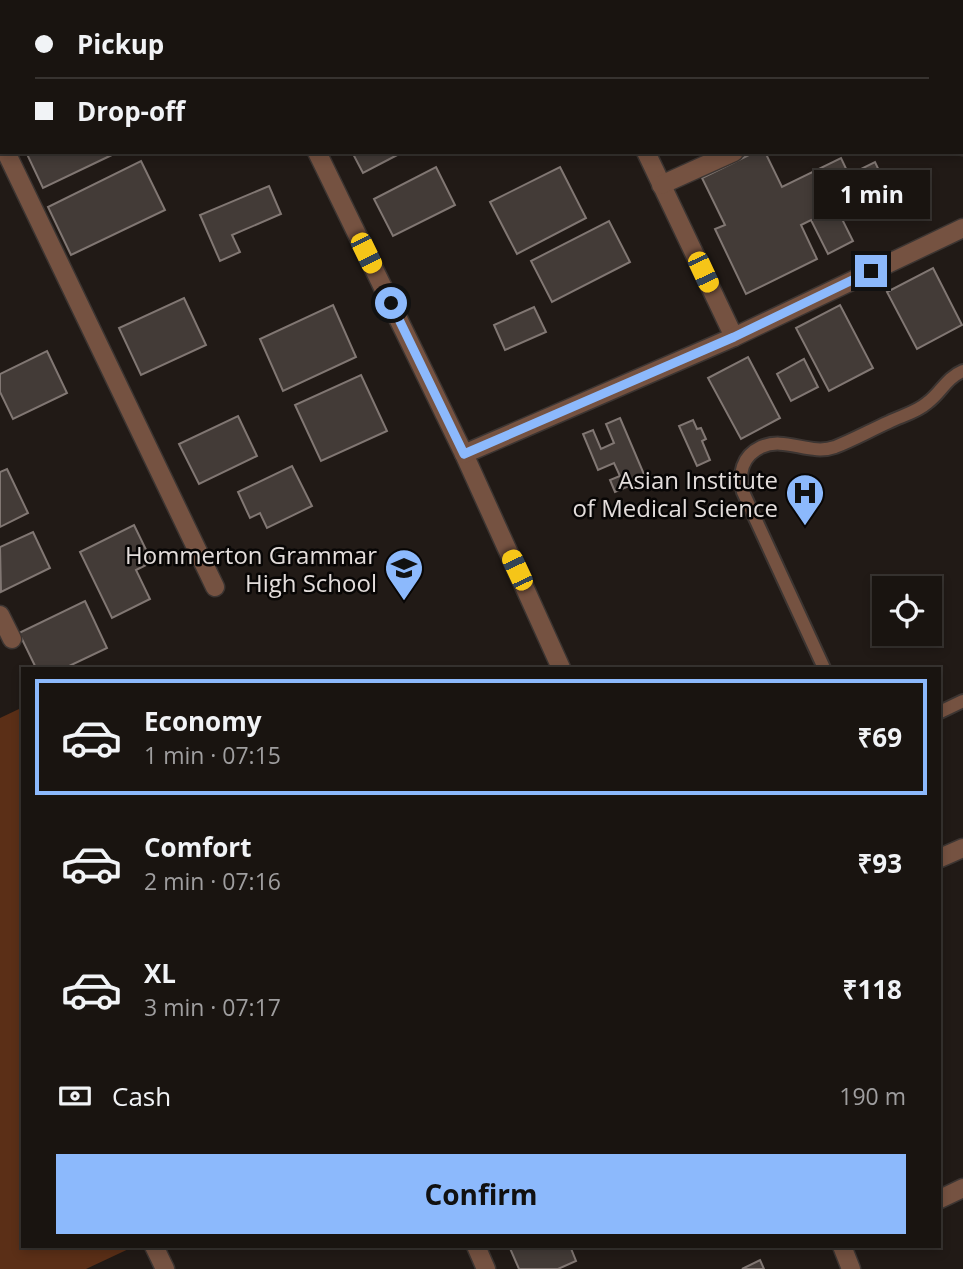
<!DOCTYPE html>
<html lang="en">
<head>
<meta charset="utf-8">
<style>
	body { margin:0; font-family:"Open Sans",sans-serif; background:#26211e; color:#f1f3f6; height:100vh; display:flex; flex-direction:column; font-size:26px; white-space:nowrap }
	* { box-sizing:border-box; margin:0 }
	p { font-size:23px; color:#9f9e9f }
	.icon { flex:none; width:38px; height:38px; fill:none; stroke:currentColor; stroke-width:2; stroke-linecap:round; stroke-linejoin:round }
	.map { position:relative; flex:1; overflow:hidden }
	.sheet { position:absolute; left:21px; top:667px; width:920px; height:581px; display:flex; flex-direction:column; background:#191410; border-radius:0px; box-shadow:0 4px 10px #0003,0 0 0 2px #373330 }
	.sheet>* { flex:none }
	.hud { position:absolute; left:0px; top:0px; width:964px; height:154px; box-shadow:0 4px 10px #0003,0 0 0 2px #373330; display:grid; align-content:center; height:154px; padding:0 35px; background:#191410 }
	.buttons { position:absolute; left:872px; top:576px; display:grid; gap:14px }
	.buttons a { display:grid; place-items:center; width:70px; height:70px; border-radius:0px; background:#191410; box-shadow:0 4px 10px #0003,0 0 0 2px #373330; font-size:35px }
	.end { position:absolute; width:32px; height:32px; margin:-16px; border:9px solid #8cb9fc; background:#111; box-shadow:0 0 0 4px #111 }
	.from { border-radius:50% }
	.bubble { position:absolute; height:49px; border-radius:0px; background:#191410; box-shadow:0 4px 10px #0003,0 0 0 2px #373330; font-size:23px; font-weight:700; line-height:49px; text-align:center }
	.car { position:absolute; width:21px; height:42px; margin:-21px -10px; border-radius:9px; box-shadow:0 0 5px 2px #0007; background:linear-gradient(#f5c518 24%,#345 0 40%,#f5c518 0 76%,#345 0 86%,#f5c518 0) }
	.hud b { display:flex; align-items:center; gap:24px; height:66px; font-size:26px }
	.hud b+b { border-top:2px solid #373330 }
	.hud i { width:18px; height:18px; background:#f1f3f6 }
	ul { padding:12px 0 0; list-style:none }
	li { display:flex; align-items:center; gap:21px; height:116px; margin:0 14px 10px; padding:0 21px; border:4px solid transparent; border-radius:0px }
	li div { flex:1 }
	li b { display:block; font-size:26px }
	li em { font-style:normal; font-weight:700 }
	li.current { border-color:#8cb9fc }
	li>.icon { width:63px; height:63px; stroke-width:1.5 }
	.pay { display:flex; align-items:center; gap:18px; height:77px; padding:0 35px; font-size:26px }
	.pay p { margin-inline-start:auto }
	.button { display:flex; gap:14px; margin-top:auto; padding:14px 35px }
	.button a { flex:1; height:80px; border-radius:0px; background:#8cb9fc; color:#111; font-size:28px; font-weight:700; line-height:80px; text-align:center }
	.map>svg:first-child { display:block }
	.green { fill:#5b2f17 }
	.building { fill:#433b37; stroke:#817773; stroke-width:2 }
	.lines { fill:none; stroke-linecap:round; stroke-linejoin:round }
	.service-casing { stroke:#3c3532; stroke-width:16 }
	.minor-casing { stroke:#3c3532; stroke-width:21 }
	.service { stroke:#755241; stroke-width:12 }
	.minor { stroke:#755241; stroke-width:18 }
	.route { stroke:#8cb9fc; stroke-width:9 }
	.labels { text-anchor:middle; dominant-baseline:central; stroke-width:5; stroke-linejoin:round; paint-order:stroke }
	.poi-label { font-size:24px; fill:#e3dddb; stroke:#080605; text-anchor:end }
</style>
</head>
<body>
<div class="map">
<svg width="963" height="1269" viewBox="0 0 963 1269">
	<rect width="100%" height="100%" fill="#211a16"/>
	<path class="green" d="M19,709L23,716V1246H135L86,1269H0V718Z"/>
	<g class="building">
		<path d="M624,0H681L623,2Z"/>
		<path d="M754,0H821L819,2Z"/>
		<path d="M26,152H116V153L43,188Z"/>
		<path d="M352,152H403L363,173Z"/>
		<path d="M755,152H765L782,187L841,158L849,175L875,162L884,181L835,205L853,241L828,254L811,220L801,225L817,259L746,294L715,229L725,225L702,178Z"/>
		<path d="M141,161L165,210L71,255L48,207Z"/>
		<path d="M436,167L455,205L393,236L374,199Z"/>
		<path d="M560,167L586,218L517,254L490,202Z"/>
		<path d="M269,186L281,214L232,235L240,252L220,261L200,215Z"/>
		<path d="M609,221L630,262L552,302L531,261Z"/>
		<path d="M933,268L962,325L917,349L887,292Z"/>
		<path d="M184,298L206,345L141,375L119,328Z"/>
		<path d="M333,305L356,357L283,391L260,339Z"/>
		<path d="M840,305L873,368L829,391L796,328Z"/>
		<path d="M534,307L546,332L505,350L494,325Z"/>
		<path d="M47,351L67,393L13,419L0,392V374Z"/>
		<path d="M748,357L780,418L741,439L708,378Z"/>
		<path d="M804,359L818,387L791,401L777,374Z"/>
		<path d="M361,375L387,431L321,461L295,405Z"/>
		<path d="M238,416L257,456L199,484L179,444Z"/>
		<path d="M620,418L646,479L615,492L610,480L620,476L614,463L598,470L583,434L593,430L601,449L614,443L606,424Z"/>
		<path d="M693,420L697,429L701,428L706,439L702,441L710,460L697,466L679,426Z"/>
		<path d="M292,466L312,506L267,528L260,513L250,518L238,492Z"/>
		<path d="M7,469L28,513L0,527V472Z"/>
		<path d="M134,525L152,562L136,570L150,599L112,618L80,552Z"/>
		<path d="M33,532L50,568L1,592L0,547Z"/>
		<path d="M85,601L107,648L65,668H36L19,633Z"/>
		<path d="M509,1246H570L576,1261L558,1269H519Z"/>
		<path d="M760,1260L764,1269H742Z"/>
	</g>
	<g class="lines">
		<defs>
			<g id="service">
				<path d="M824,668L743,492C738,474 742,456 761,447C785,436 810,456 835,447C853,440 871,430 889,422C901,416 917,412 927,403C941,393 946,378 963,371"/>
				<path d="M940,712L963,701"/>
			</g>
			<g id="minor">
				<path d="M244,0L245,2"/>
				<path d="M575,0V2"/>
				<path d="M894,0L895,2"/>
				<path d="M43,2L46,0"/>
				<path d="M0,25L2,24"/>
				<path d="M962,145L963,146"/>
				<path d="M6,152L215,587"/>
				<path d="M317,152L464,454L561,668"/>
				<path d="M646,152L734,337"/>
				<path d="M661,185L734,152"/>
				<path d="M464,454L734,337L963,228"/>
				<path d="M0,615L12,639"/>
				<path d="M940,858L963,848"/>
				<path d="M940,1199L963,1188"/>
				<path d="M154,1246L165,1269"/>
				<path d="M476,1246L486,1269"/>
				<path d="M842,1246L851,1269"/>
			</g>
		</defs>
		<use href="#service" class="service-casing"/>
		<use href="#minor" class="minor-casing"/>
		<use href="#service" class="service"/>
		<use href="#minor" class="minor"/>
	</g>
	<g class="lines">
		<path class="route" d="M391,303L464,454L734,337L871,271"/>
	</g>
	<defs>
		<symbol id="hospital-pin" viewBox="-11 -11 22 30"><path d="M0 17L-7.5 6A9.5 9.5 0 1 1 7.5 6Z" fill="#8cb9fc" stroke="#080605"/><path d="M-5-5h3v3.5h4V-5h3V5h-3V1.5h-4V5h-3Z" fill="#111"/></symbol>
		<symbol id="school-pin" viewBox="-11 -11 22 30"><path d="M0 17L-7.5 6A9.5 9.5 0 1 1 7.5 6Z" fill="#8cb9fc" stroke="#080605"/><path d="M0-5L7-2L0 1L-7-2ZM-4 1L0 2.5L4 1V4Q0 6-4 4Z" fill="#111"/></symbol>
	</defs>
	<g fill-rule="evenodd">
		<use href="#hospital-pin" x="783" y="471" width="44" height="60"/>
		<use href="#school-pin" x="382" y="546" width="44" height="60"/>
	</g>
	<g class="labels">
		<g class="poi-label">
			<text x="778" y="479">Asian Institute<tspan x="778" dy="28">of Medical Science</tspan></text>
			<text x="377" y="554">Hommerton Grammar<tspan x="377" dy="28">High School</tspan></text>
		</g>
	</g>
</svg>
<div class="buttons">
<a><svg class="icon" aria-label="locate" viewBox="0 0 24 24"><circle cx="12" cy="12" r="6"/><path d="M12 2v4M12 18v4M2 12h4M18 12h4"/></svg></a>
</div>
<i class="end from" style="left:391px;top:303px"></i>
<i class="end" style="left:871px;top:271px"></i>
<div class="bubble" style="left:814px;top:170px;width:116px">1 min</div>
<i class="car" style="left:366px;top:253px;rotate:154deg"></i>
<i class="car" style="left:703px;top:272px;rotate:155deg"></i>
<i class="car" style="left:517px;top:570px;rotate:335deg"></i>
<div class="hud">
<b><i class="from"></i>Pickup</b>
<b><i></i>Drop-off</b>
</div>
<section class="sheet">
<ul>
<li class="current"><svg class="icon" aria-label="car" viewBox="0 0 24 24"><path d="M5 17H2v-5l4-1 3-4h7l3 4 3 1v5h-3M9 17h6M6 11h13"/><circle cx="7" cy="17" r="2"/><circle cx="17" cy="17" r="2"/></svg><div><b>Economy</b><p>1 min · 07:15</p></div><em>₹69</em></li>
<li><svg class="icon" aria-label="car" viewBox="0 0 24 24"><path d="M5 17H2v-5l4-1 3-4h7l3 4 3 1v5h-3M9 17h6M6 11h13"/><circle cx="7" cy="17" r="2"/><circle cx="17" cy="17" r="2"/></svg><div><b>Comfort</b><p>2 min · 07:16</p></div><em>₹93</em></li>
<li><svg class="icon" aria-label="car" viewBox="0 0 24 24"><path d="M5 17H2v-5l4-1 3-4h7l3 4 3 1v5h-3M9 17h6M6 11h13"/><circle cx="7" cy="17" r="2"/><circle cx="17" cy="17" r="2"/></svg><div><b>XL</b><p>3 min · 07:17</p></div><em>₹118</em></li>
</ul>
<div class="pay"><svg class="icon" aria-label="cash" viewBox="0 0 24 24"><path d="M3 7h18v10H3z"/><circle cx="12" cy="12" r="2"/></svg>Cash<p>190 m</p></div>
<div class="button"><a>Confirm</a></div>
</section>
</div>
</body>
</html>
